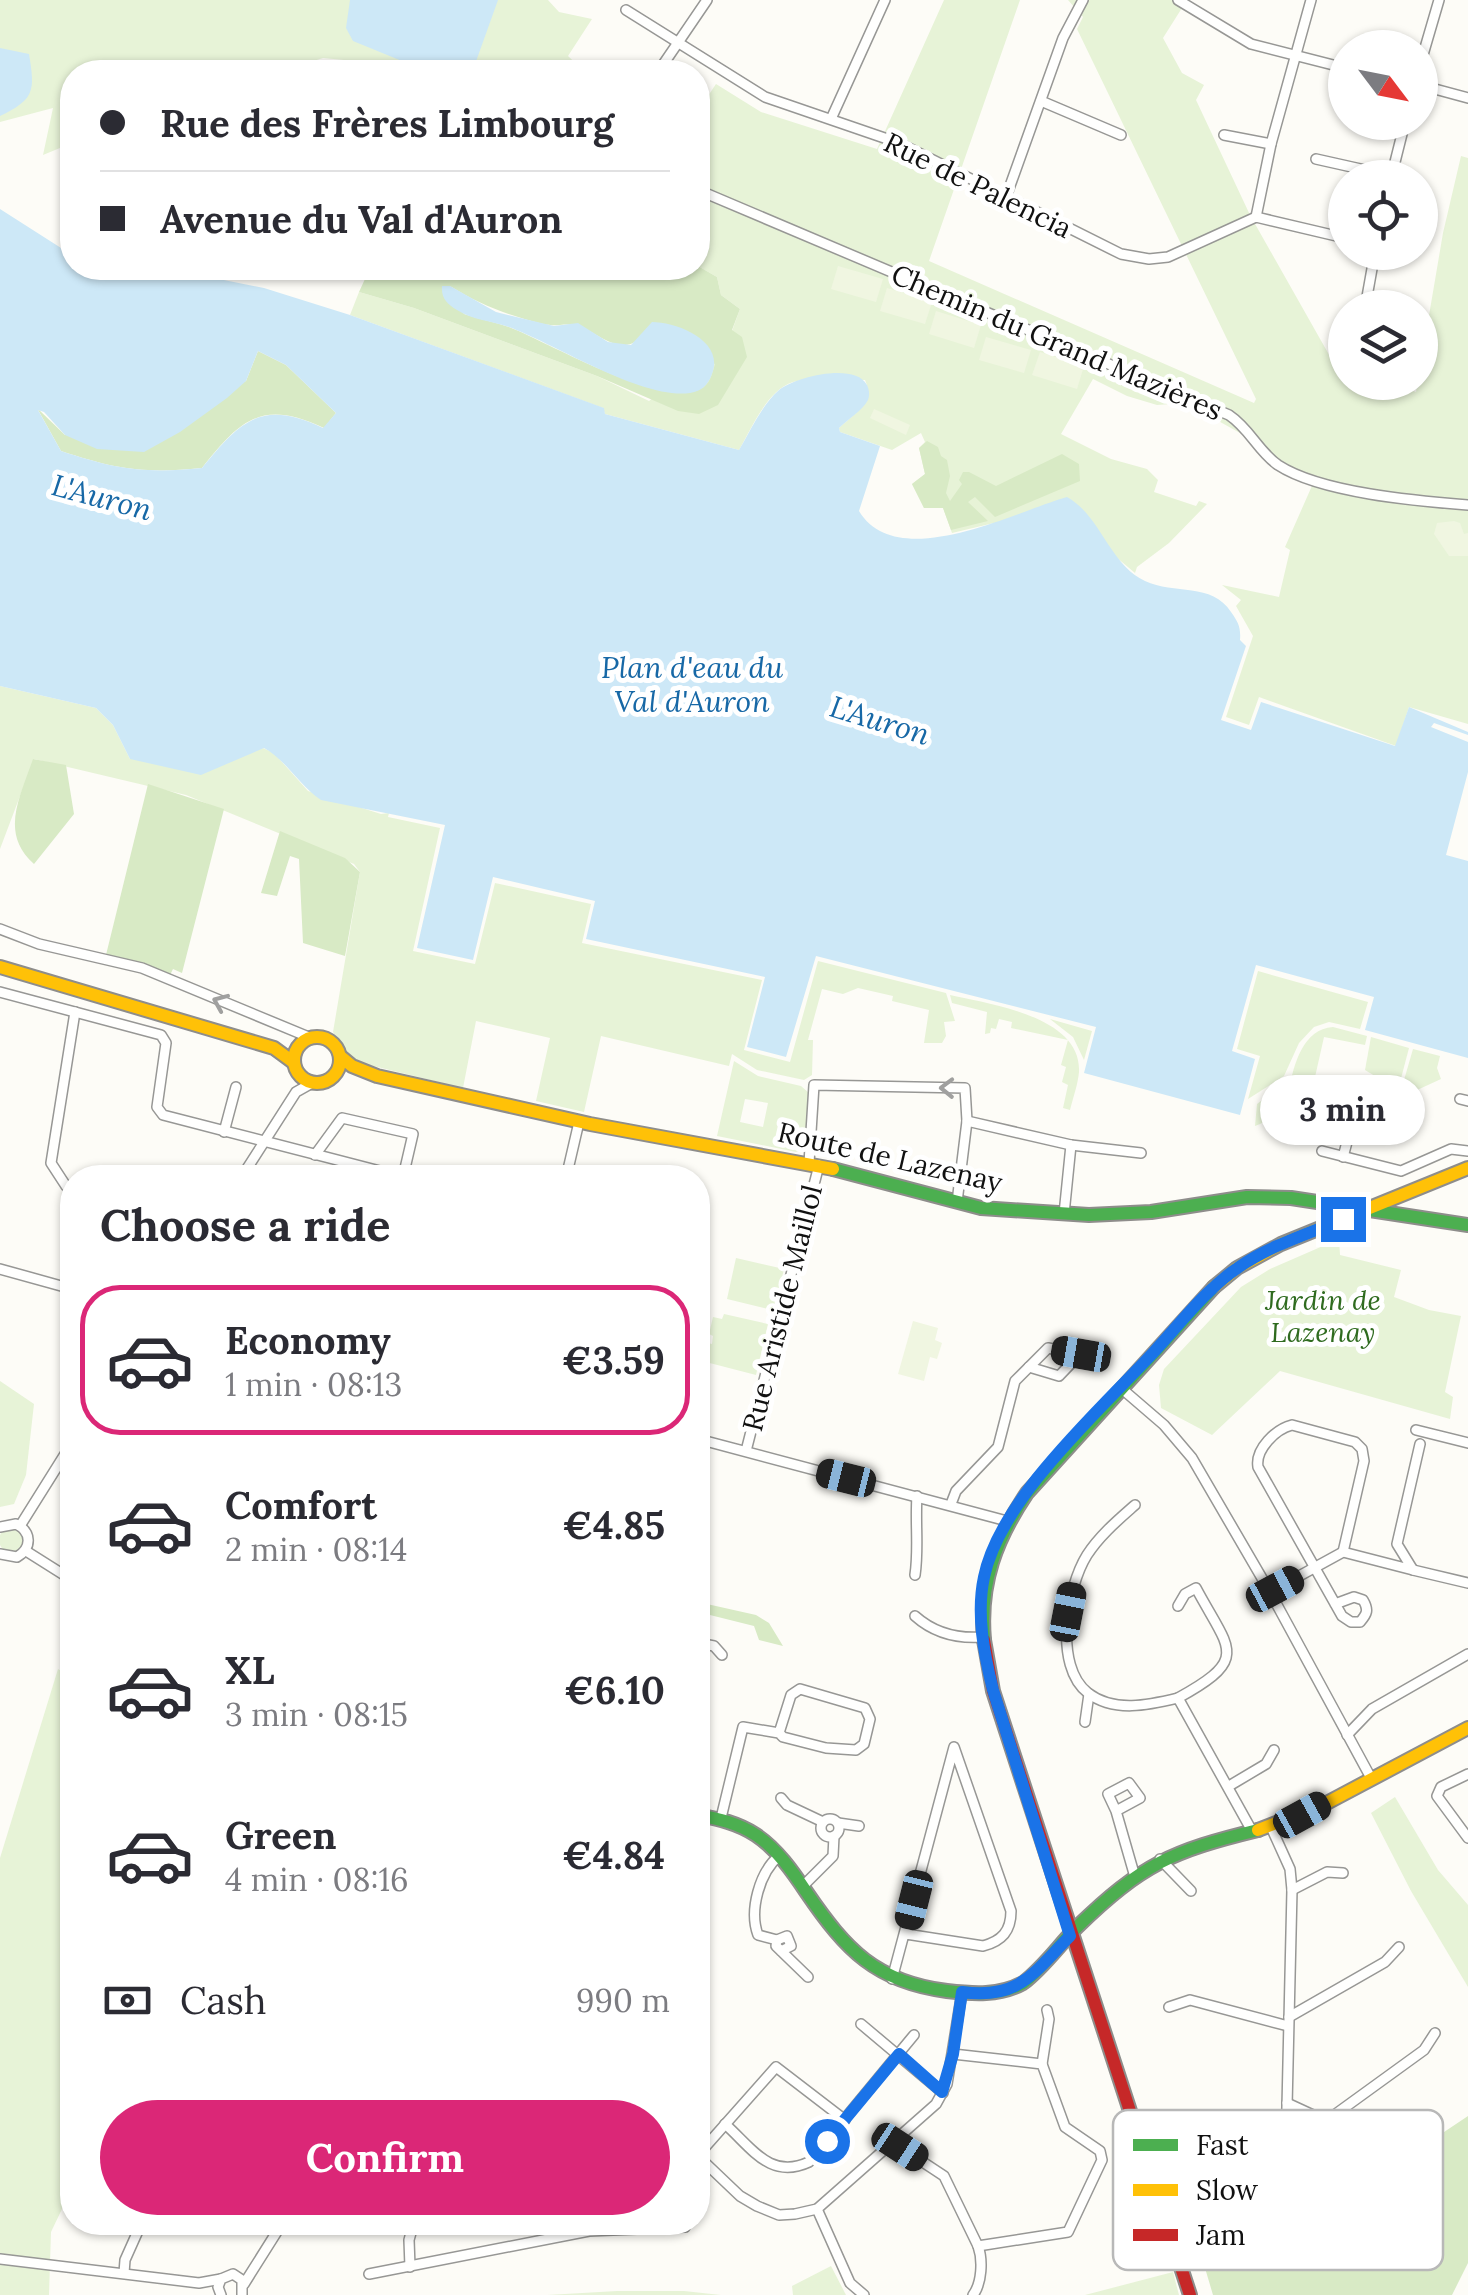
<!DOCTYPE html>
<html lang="en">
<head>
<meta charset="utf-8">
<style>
	body { margin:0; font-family:Lora,serif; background:#f2f2f3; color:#2b2b33; height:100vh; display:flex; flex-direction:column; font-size:38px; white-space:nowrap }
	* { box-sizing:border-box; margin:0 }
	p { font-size:32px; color:#7c7c81 }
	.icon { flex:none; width:55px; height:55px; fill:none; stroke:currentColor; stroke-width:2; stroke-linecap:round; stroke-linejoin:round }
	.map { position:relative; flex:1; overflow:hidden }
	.drawer { position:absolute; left:60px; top:1165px; width:650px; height:1070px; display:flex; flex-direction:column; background:#fff; border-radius:40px; box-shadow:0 2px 8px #0004 }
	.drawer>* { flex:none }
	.top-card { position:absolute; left:60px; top:60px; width:650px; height:220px; border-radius:40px; box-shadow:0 2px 8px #0004; display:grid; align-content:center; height:220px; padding:0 40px; background:#fff }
	.needle { width:65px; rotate:122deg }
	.fabs { position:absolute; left:1328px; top:30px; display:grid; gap:20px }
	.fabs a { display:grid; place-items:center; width:110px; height:110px; border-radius:50%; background:#fff; box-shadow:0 2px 8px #0004; font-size:50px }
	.end { position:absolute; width:45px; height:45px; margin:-22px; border:12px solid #1a73e8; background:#fff; box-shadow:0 0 0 5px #fff }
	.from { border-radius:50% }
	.bubble { position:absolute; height:70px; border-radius:35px; background:#fff; box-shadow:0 2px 8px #0004; font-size:32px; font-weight:700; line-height:70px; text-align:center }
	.car { position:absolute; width:30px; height:60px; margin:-30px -15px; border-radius:12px; box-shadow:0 0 8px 2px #0007; background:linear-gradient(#222 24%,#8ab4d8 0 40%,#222 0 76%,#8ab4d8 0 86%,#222 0) }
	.top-card b { display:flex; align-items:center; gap:35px; height:95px; font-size:38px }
	.top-card b+b { border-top:2px solid #e1e1e2 }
	.top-card i { width:25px; height:25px; background:#2b2b33 }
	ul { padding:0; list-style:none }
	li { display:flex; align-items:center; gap:30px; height:150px; margin:0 20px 15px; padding:0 20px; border:5px solid transparent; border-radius:40px }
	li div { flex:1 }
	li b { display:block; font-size:38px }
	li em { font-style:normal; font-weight:700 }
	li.current { border-color:#db2777 }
	li>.icon { width:90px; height:90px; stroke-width:1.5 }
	h2 { padding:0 40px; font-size:45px; line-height:120px }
	.pay { display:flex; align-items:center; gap:25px; height:110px; padding:0 40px; font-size:38px }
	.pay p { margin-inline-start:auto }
	.action { display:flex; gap:20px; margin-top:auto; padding:20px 40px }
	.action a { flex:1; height:115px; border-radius:60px; background:#db2777; color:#fff; font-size:40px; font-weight:700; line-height:115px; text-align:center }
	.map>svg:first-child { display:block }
	.green { fill:#e7f3d7; fill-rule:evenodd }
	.forest { fill:#d8eac5; fill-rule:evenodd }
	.pitch { fill:#f0f6e1 }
	.water { fill:#cde8f7; fill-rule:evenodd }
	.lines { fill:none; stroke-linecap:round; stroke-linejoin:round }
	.street-casing { stroke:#979795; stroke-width:12 }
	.fast-casing { stroke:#8e8d8b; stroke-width:16 }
	.slow-casing { stroke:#8e8d8b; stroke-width:16 }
	.jam-casing { stroke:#8e8d8b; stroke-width:16 }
	.street { stroke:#fffffe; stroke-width:9 }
	.fast { stroke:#4caf50; stroke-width:12 }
	.slow { stroke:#ffc107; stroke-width:12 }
	.jam { stroke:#c62828; stroke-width:12 }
	.oneway { stroke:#a0a09f }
	.route { stroke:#1a73e8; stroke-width:12 }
	.labels { text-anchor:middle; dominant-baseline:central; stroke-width:10; stroke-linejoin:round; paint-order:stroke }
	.street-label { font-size:28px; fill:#111; stroke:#fff }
	.park-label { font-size:28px; font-style:italic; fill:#2f6b1f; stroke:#fff }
	.water-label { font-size:30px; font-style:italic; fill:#1768a6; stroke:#fff }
	.key { fill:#fff; stroke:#b8b8b8; stroke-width:2.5 }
	.key-label { font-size:28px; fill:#111 }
</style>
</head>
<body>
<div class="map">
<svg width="1468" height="2295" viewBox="0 0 1468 2295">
	<rect width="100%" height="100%" fill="#fdfcf7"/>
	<g class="green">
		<path d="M0,0H548L559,12L592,19L568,56L585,72H383L344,60L323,58L280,72H72V143L43,155L53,108L0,122Z"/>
		<path d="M944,0H1020L929,261L1254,403L1256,399L1077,29L1083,17L1068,0H1187L1163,38L1182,73L1204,85L1196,100L1250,215L1345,383L1394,384L1416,392L1443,233L1461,156L1468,158V724L1409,707L1396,746L1259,697L1249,725L1226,717L1253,636L1236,606L1241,600L1222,585L1279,597L1290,550L1285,547L1315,479L1289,470L1258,443L1186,403L1157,405L1127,396L1093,379L1061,434L1111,459L1147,469L1158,480L1154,492L1196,506L1199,501L1207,504L1169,543L1137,567L1135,573L1116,557L994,523L952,533L943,508H924L912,484L925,474L919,448L925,442L921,433L892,450L840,432L839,428C854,414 875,402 865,380C843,380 813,376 793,382C767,390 752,428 739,450L605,414L603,408L350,315L359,292L414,308L597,376L649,401L732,331L740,309L721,295L717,277L698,266V111L716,84L761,112L877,149Z"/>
		<path d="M0,686L96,708L113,725L130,759L252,752L263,748L274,753L308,791L381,814L389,813L388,817L440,828L413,951L475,964L495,883L591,904L582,943L762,980L744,1050L790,1062L818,961L946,993L955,1021L944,1022L946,1036L942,1043H924L929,1010L892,1001L893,996L858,988L843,994L822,989L808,1040H813L812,1075L804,1080L757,1070L732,1054L729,1066L601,1036L584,1112L536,1101L550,1038L476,1021L463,1088L353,1061L346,1055L333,1032L360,872L354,864L186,795L34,759L0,849Z"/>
		<path d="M1258,971L1368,1002L1360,1029L1329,1022L1314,1027L1299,1043L1284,1076L1248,1099L1260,1056L1237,1049Z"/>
		<path d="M950,995C989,1004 1082,1016 1079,1072C1078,1084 1073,1098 1070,1110L1063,1108L1068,1085L1062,1082L1066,1067L1061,1065L1068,1040L1011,1028L1012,1022L999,1019L996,1029L991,1028L990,1033L985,1034L987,1012L952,1003Z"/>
		<path d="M1050,1019L1092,1031L1084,1060L1073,1037Z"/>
		<path d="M1333,1027L1367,1036L1365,1045L1324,1037L1313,1086L1295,1081L1293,1090L1289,1089C1294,1064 1303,1029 1333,1027Z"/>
		<path d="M1371,1037L1409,1048L1399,1086L1383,1081L1365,1070Z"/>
		<path d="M1413,1049L1440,1056L1437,1068L1441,1079L1415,1091L1402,1087Z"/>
		<path d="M734,1061L758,1076L801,1086L809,1093L807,1147L796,1152L717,1136ZM745,1099L768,1103L763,1127L740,1122Z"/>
		<path d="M1286,1082C1282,1102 1275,1119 1255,1126L1257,1104Z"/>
		<path d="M1339,1239L1340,1255L1401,1270L1394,1297L1429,1310L1461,1316L1445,1392L1453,1397L1450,1419L1280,1371L1212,1435L1161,1408L1159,1385L1164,1369L1241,1287L1270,1269Z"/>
		<path d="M736,1258L784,1269L775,1307L768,1309L727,1299Z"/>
		<path d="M724,1314L768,1324L756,1375L698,1360L703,1342L712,1344L713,1336L709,1334L713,1317L722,1319Z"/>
		<path d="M0,1381L34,1404L26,1475L14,1504L0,1507Z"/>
		<circle cx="11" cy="1540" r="12"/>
		<path d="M58,1669L72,1678V2188L51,2232L49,2295H0V1858Z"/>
		<path d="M1395,1797L1438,1870L1468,1905V1987L1411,1891L1371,1813Z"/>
		<path d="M831,2266L846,2295H793L792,2286Z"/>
		<path d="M1173,2272L1179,2295H1085Z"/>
		<path d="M617,2291H684L721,2295H547Z"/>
	</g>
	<g class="forest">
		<path d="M698,266L717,277L721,295L740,309L732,330L742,337L747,357L718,405L699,414L678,411L597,376L414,308L359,292L370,268ZM450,286C480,305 510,316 543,324C554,327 564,323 574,325C596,330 617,356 638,340L715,364C712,374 710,385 700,389C660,408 550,343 509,327C494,322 479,319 464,314Z"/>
		<path d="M258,351L286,365L336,413L324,428C262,399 241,419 202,468C144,474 115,469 61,451L37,408L65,435L246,381Z"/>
		<path d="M927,441L938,447L941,456L947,460L950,476L946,493L950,501L962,484L959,480L963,472H969L996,486L1062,454L1079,464L1080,481L995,517L975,497L968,502L988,521L951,530L943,508H924L912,484L925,474L919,448Z"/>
		<path d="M33,759L66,765L74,814L34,864C0,834 19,799 33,759Z"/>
		<path d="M148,784L224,809L182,973L173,969L168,979L105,959Z"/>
		<path d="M280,831L345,858L360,872L345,956L303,943L299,859L290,856L277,896L261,893Z"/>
		<path d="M698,1602L756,1615L769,1623L783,1646L759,1640L754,1626L698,1612Z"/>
		<path d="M1468,2116V2263L1452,2295H1213L1205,2268L1296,2231Z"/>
	</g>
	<g class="pitch">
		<path d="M838,266L883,279L876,302L831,289Z"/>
		<path d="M887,288L932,302L925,324L880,311Z"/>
		<path d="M936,311L981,325L974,348L929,334Z"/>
		<path d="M986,337L1031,350L1024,373L979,360Z"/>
		<path d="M1040,352L1084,366L1077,389L1032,375Z"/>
		<path d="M874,409L910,425L906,435L870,418Z"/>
		<path d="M1454,521L1460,523L1464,534L1468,533V556H1449L1434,534L1437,523Z"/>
		<path d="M913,1321L938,1328L935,1340L942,1343L937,1359L930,1357L924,1381L898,1374Z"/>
	</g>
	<g class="water">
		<path d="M350,0H498L474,67L419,68L353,41L346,28Z"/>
		<path d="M0,48L29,54C35,91 35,99 0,116Z"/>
		<path d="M0,209L72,255V268L209,277L264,288L350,315L604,408L605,414L739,450C751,430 761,406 779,390C795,377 855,362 867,385C869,389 870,395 868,400C863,410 847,420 839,428L840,432L880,446L859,511C897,574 1014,512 1067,497C1101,516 1109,564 1145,581C1174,595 1212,582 1231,612C1238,622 1241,627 1240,640L1246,646L1221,720L1251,730L1261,702L1395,746L1409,707L1468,732V735L1434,723L1431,727L1468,742V772L1446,855L1468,861V1058L1365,1030L1374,997L1256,965L1232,1051L1255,1059L1240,1115L1084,1073L1096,1027L816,956L786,1057L747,1047L765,977L586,939L595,901L493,877L473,960L417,948L445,825L321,800C299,785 286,760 264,748L201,775L130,759L113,725L96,708L0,686ZM258,351L286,365L336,413L323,428C262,399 241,420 202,468C145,474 115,469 61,451L38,410L44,412L65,435L97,449L144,452L180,432L227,398L246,381Z"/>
		<path d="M442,286H450L496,312L554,326L578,323L608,342L631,345L652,322C677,322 725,341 712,374C708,385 702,391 690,393C643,400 555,344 509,327C492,321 472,320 457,310C447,304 441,298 442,286Z"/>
	</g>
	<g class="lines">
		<defs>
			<g id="street">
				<path d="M1178,0L1251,44L1345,68"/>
				<path d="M626,10L765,97L899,143L1121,254L1149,259L1168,257L1256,217L1345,238"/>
				<path d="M1420,65L1439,0"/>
				<path d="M658,72L707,0"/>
				<path d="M1420,85L1468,98"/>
				<path d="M1041,101L1121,135"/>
				<path d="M831,119L885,0"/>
				<path d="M1224,135L1271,144"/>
				<path d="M1316,159L1392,176"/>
				<path d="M1391,178L1405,122"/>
				<path d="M698,190L1229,415C1250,429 1258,451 1278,465C1321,493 1417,501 1468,505"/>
				<path d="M1006,197L1063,38L1083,0"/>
				<path d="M1256,217L1271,144L1311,0"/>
				<path d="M1365,308L1375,252"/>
				<path d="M0,929L39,944L142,968L311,1038"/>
				<path d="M0,992L161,1035L166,1043L157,1107L163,1115L407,1178"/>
				<path d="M1460,1099L1468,1101"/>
				<path d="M967,1121L1071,1145L1141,1153"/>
				<path d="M224,1132L236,1087"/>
				<path d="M1322,1151L1401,1171L1451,1149L1468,1151"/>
				<path d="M315,1155L342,1118L413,1134L403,1177"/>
				<path d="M1343,1157L1351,1127"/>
				<path d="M809,1163L814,1085L965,1088L967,1121L957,1202"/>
				<path d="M241,1178L296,1092L312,1083"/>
				<path d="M566,1178L579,1122"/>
				<path d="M72,1190L66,1186L51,1163L75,1012"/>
				<path d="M1064,1214L1071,1145"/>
				<path d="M0,1269L72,1289"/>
				<path d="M1029,1367L1059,1376L1081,1353"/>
				<path d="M1121,1388L1164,1425L1192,1458L1270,1592L1371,1778"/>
				<path d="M1416,1430L1468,1443"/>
				<path d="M698,1439L1007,1521"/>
				<path d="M746,1451L819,1165"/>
				<path d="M951,1504L956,1491L998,1447L1015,1381L1048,1348L1104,1359"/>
				<path d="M1135,1505C1118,1520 1100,1535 1087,1555C1067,1587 1053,1666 1088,1693C1114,1713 1149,1705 1178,1698L1252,1831"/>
				<path d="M20,1526L72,1443"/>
				<path d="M0,1527L16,1524C32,1532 32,1548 17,1557L0,1554"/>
				<path d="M26,1551L72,1580"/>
				<path d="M1413,1570L1468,1583"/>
				<path d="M915,1575C919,1548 915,1523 917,1496"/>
				<path d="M1270,1592L1343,1552L1413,1570L1397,1544L1420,1444"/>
				<path d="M1335,1604L1354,1597L1363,1600C1369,1610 1367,1614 1360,1622H1351L1342,1616L1258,1467C1255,1449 1276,1429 1292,1425L1355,1442L1362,1449L1364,1461L1343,1552"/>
				<path d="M915,1616C934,1633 957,1639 983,1637"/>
				<path d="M698,1643L714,1646L722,1655"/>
				<path d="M1178,1698C1251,1658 1229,1650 1196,1588L1185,1594L1178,1606"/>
				<path d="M1085,1722L1089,1694"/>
				<path d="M1347,1735L1372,1709L1468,1654"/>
				<path d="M1468,1774L1441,1787L1437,1796L1468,1838"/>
				<path d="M1229,1786L1266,1764L1274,1750"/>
				<path d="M781,1798L787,1805L823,1822"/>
				<path d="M1116,1811L1108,1794L1129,1783L1140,1798L1116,1811L1135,1877"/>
				<path d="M721,1818L743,1727L779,1733L783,1737L826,1748L856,1750L864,1744L870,1719L865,1708L800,1689L791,1695L779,1733"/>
				<circle cx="830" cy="1828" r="9"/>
				<path d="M838,1823L859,1826"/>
				<path d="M1271,1827L1290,1869L1292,1890L1286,2150"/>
				<path d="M1160,1859L1191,1891"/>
				<path d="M803,1886L833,1856L834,1836"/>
				<path d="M1292,1890L1327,1872L1343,1873"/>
				<path d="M777,1940L758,1935C749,1911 759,1872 780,1855"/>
				<path d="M781,1951L791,1946L787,1936L777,1940L776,1946L808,1977"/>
				<path d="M892,1979L954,1747L1011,1911C1011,1931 1002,1941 983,1946L906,1934"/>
				<path d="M1169,2007L1190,2000L1288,2026"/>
				<path d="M1289,2017L1385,1962L1399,1947"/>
				<path d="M861,2024L943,2093"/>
				<path d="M953,2054L1042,2064L1065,2127L1100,2151L1102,2160L1068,2232L978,2246C983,2260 982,2283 973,2295"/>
				<path d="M1042,2064L1049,2019L1047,2010"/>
				<path d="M1287,2103L1326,2121"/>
				<path d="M725,2124C752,2148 770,2180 809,2162L914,2035"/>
				<path d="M894,2143L944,2176L978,2246"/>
				<path d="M698,2155L776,2067L845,2120"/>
				<path d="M698,2156L740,2196L757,2206L779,2215L795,2214L817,2209L936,2104L947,2084L962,1992"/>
				<path d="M1246,2161L1275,2158L1424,2050L1435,2033"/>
				<path d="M698,2192L707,2166"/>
				<path d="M817,2209L850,2283L864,2295"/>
				<path d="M0,2259L199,2283L221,2279"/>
				<path d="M410,2267L409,2240L414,2222"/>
				<path d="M124,2273L125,2260L142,2222"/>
				<path d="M369,2274L589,2231L685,2227L686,2222"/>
				<path d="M244,2284L283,2222"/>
				<path d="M221,2295L218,2287L221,2279L233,2274L242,2280V2295"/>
			</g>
			<g id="fast">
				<path d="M833,1169L981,1208L1089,1215L1151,1212L1247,1197L1291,1198L1468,1225"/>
				<path d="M984,1640C979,1583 996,1539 1027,1493L1214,1287"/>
				<path d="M698,1815C719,1819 738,1823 756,1835C777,1849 793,1872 807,1893C846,1950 876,1982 947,1991C973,1994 1000,1996 1023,1983C1044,1967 1059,1945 1077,1927C1142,1864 1172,1851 1258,1830"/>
			</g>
			<g id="slow">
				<path d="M0,967L274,1048L293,1062"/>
				<circle cx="317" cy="1060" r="23"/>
				<path d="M340,1056L352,1066L377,1076L590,1124L833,1169"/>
				<path d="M1214,1287L1237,1268L1281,1244L1468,1168"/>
				<path d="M1258,1830L1321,1806L1468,1728"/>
			</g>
			<path id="jam" d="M984,1640L993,1691L1190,2295"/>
		</defs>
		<use href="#street" class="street-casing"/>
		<use href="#fast" class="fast-casing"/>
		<use href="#slow" class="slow-casing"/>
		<use href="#jam" class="jam-casing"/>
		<use href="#street" class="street"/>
		<use href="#fast" class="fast"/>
		<use href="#slow" class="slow"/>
		<use href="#jam" class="jam"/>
	</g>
	<defs><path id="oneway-chevron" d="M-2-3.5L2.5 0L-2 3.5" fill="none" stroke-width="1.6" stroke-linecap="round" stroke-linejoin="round" transform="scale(2.5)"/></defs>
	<g class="oneway">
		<use href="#oneway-chevron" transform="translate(220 1002) rotate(-157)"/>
		<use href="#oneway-chevron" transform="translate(947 1088) rotate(-179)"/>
	</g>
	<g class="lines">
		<path class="route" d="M827,2141L899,2054L942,2092L953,2054L962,1992C1020,2000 1034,1972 1070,1936L993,1690C984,1654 976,1614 984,1577C1000,1499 1099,1411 1153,1353C1180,1324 1206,1289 1239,1267C1271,1245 1308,1234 1343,1219"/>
	</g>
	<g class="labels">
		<g class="street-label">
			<text transform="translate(978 185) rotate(26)">Rue de Palencia</text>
			<text transform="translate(1057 342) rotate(23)">Chemin du Grand Mazières</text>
			<text transform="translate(890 1157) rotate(13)">Route de Lazenay</text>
			<text transform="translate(782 1308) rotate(-76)">Rue Aristide Maillol</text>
		</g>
		<g class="park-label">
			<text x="1323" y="1300">Jardin de<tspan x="1323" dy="32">Lazenay</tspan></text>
		</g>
		<g class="water-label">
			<text transform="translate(102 497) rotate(15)">L'Auron</text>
			<text x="692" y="667">Plan d'eau du<tspan x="692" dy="34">Val d'Auron</tspan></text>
			<text transform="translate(880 720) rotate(17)">L'Auron</text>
		</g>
	</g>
	<rect x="1113" y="2110" width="330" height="160" rx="15" class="key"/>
	<rect x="1133" y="2139" width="45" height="12" fill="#4caf50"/>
	<rect x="1133" y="2184" width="45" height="12" fill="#ffc107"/>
	<rect x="1133" y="2229" width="45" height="12" fill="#c62828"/>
	<g class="key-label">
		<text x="1196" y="2155">Fast</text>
		<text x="1196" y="2200">Slow</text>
		<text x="1196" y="2245">Jam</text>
	</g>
</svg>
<div class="fabs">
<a><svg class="needle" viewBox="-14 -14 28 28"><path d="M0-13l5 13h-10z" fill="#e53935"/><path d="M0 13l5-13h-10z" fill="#7c7c81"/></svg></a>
<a><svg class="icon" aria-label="locate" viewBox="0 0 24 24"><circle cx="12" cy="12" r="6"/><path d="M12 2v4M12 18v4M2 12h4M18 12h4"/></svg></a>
<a><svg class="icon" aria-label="layers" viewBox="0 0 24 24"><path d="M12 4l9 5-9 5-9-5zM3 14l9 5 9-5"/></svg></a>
</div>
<i class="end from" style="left:827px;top:2141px"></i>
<i class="end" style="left:1343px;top:1219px"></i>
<div class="bubble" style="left:1260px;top:1075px;width:165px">3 min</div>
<i class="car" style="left:1081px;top:1354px;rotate:280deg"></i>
<i class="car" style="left:846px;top:1478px;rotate:284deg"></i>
<i class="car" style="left:1275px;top:1589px;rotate:62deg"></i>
<i class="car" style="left:1068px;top:1612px;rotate:11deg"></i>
<i class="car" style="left:1302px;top:1815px;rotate:61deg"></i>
<i class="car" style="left:914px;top:1900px;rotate:194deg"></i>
<i class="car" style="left:900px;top:2147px;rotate:123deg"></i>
<div class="top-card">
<b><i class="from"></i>Rue des Frères Limbourg</b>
<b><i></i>Avenue du Val d'Auron</b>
</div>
<section class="drawer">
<h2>Choose a ride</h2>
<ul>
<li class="current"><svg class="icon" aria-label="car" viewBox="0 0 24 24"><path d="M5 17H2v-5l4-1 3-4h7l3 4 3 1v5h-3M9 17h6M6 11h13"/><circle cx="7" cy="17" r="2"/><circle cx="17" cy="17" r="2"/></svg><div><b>Economy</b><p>1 min · 08:13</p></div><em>€3.59</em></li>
<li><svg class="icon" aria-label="car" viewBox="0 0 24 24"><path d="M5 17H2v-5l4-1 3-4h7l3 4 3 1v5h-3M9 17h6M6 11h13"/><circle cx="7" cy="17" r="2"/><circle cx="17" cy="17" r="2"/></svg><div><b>Comfort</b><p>2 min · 08:14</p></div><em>€4.85</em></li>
<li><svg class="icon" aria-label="car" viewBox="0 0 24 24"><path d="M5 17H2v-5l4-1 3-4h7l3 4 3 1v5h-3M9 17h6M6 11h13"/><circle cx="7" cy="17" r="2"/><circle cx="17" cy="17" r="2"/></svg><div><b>XL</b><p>3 min · 08:15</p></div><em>€6.10</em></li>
<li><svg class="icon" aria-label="car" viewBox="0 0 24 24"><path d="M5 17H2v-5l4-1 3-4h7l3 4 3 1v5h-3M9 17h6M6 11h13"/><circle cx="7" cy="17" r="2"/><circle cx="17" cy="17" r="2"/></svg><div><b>Green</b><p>4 min · 08:16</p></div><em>€4.84</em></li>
</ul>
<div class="pay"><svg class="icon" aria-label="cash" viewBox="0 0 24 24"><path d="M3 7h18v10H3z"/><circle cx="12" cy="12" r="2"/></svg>Cash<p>990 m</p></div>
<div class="action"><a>Confirm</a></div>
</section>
</div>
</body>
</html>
